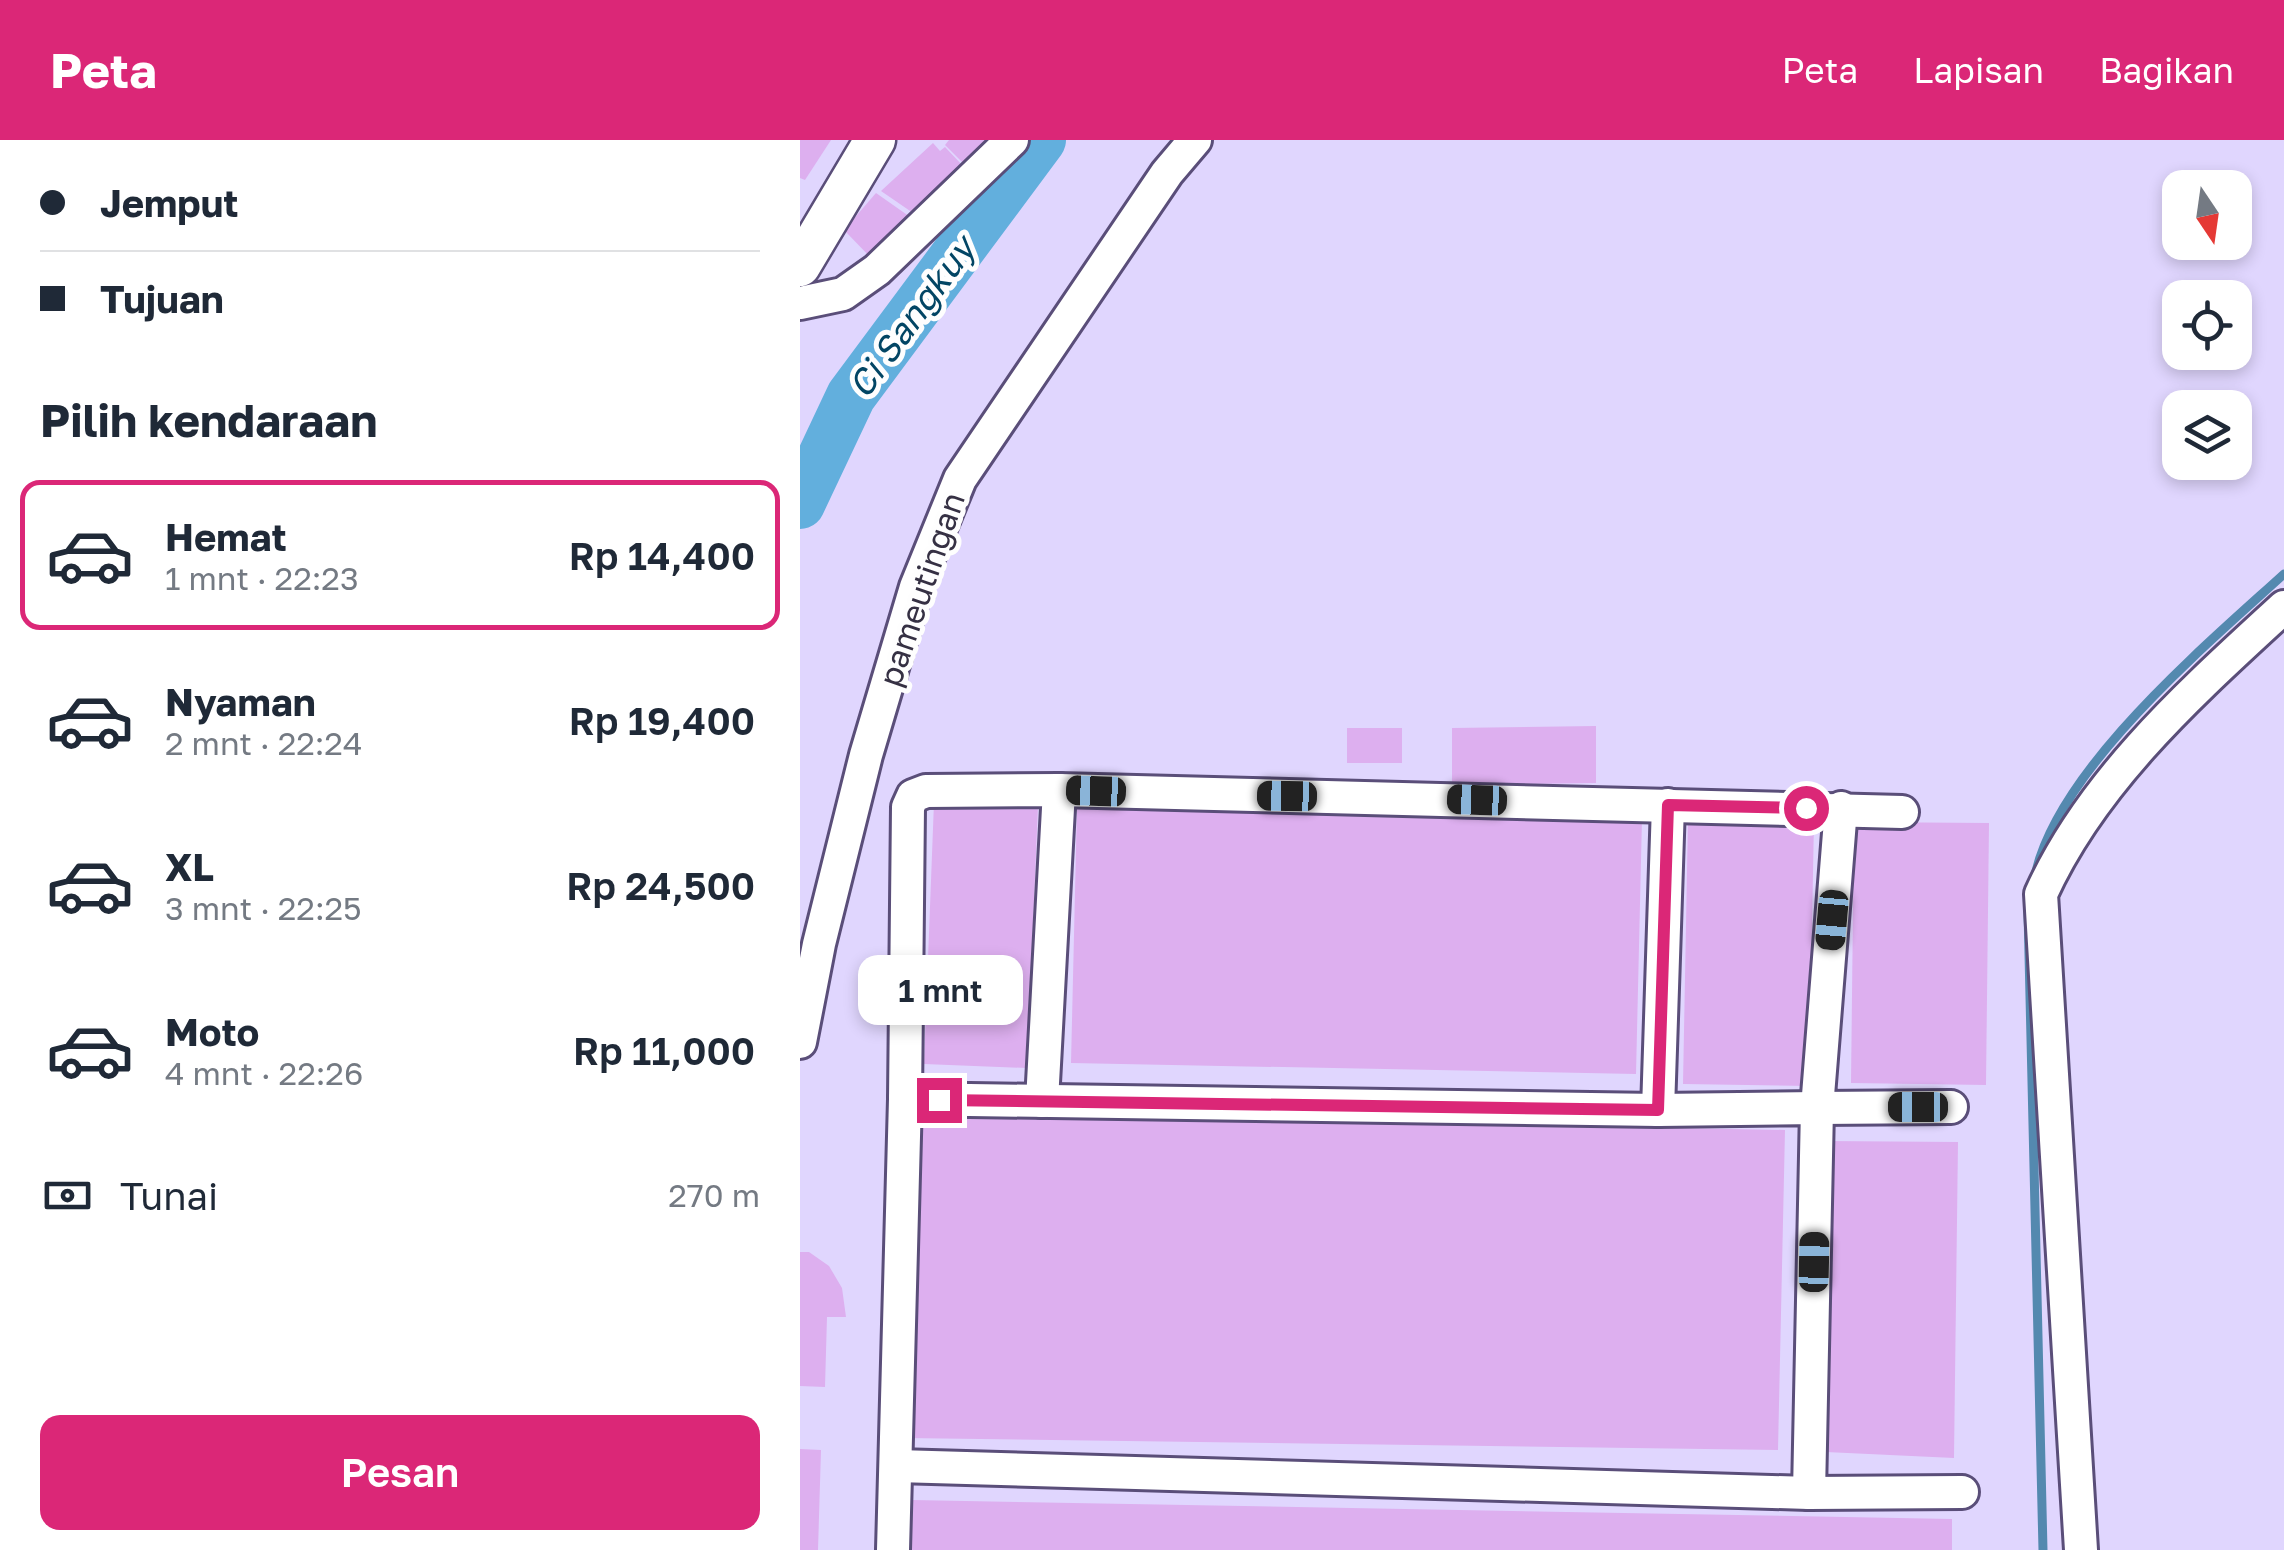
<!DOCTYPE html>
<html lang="id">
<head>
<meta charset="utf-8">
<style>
	body { margin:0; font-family:"Golos Text",sans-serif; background:#f6f6f7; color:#1f2937; height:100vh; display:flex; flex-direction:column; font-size:38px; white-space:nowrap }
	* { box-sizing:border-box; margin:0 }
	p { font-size:32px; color:#747a83 }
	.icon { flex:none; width:55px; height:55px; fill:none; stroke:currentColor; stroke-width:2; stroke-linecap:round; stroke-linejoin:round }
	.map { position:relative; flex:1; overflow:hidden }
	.sheet { display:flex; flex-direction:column; background:#fff; width:800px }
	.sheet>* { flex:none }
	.guide { display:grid; align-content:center; height:220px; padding:0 40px; background:#fff }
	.needle { width:65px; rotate:167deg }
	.buttons { position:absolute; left:1362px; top:30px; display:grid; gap:20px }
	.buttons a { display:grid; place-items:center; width:90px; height:90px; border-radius:20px; background:#fff; box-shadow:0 5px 15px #0003; font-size:50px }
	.end { position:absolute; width:45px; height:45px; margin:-22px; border:12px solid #db2777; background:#fff; box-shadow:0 0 0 5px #fff }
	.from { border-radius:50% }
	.bubble { position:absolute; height:70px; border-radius:20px; background:#fff; box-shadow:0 5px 15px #0003; font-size:32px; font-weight:600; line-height:70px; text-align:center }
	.car { position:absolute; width:30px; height:60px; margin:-30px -15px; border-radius:12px; box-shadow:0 0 8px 2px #0007; background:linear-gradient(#222 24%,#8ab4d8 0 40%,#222 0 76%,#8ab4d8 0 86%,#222 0) }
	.guide b { display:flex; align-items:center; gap:35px; height:95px; font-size:38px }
	.guide b+b { border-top:2px solid #e0e1e3 }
	.guide i { width:25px; height:25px; background:#1f2937 }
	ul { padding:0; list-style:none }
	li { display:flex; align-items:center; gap:30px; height:150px; margin:0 20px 15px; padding:0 20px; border:5px solid transparent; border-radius:20px }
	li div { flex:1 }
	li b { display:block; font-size:38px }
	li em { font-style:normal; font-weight:600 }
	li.selected { border-color:#db2777 }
	li>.icon { width:90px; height:90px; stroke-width:1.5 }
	h2 { padding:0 40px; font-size:45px; line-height:120px }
	.pay { display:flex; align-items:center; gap:25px; height:110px; padding:0 40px; font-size:38px }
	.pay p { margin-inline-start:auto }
	.action { display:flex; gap:20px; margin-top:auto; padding:20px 40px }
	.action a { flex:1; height:115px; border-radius:20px; background:#db2777; color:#fff; font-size:40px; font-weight:600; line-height:115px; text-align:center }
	header { display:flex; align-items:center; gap:60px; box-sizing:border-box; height:140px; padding:0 50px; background:#db2777; color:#fff }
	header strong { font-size:48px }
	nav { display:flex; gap:55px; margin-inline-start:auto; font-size:35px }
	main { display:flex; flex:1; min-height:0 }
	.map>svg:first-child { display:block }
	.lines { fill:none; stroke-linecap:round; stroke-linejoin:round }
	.stream { stroke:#5489af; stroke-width:9 }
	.river { stroke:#62afdd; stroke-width:50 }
	.building { fill:#ddafef }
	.minor-casing { stroke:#5a4e79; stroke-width:38 }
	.major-casing { stroke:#5a4e79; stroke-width:45 }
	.minor { stroke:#fff; stroke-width:32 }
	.major { stroke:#fff; stroke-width:40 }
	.route { stroke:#db2777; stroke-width:12 }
	.labels { text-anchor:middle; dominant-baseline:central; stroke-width:10; stroke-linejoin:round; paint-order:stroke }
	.street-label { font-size:32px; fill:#353043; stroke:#fefefe }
	.water-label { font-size:35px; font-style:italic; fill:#024564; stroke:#fefefe }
</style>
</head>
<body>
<header>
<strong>Peta</strong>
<nav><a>Peta</a><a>Lapisan</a><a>Bagikan</a></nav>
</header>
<main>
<section class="sheet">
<div class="guide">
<b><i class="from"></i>Jemput</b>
<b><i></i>Tujuan</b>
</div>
<h2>Pilih kendaraan</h2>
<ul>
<li class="selected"><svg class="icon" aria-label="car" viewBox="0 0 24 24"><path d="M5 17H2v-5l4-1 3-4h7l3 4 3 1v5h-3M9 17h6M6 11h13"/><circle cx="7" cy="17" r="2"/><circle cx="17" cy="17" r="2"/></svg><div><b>Hemat</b><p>1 mnt · 22:23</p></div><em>Rp 14,400</em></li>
<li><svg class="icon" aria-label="car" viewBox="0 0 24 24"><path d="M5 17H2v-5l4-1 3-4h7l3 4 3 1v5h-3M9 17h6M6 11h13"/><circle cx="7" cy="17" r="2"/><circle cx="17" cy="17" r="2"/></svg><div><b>Nyaman</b><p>2 mnt · 22:24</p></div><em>Rp 19,400</em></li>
<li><svg class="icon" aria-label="car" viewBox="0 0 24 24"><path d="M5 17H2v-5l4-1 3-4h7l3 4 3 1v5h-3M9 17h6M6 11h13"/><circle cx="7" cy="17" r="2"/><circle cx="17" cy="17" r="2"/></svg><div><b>XL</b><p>3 mnt · 22:25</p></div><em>Rp 24,500</em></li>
<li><svg class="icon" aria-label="car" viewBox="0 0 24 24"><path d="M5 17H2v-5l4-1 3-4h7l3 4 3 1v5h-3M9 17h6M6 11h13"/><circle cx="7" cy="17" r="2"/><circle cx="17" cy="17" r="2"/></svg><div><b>Moto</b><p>4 mnt · 22:26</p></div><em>Rp 11,000</em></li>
</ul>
<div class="pay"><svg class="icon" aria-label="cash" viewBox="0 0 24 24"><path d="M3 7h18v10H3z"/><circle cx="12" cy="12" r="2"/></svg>Tunai<p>270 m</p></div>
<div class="action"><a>Pesan</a></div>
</section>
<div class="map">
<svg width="1484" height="1410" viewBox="0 0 1484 1410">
	<rect width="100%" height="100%" fill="#e0d6fe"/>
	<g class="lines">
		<g class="stream">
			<path d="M1234,741C1252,634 1405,506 1484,434"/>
			<path d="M1228,771L1243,1410"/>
		</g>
		<path class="river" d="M0,364L51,256L241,0"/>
	</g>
	<g class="building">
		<path d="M0,0H31L5,40L0,38Z"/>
		<path d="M149,0H196L168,28L145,5Z"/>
		<path d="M133,3L140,11L145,7L163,26L116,75L81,51Z"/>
		<path d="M76,53L113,79L74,121L44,90Z"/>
		<path d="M796,586V643L652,645V588Z"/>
		<rect x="547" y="588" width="55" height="35"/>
		<path d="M134,662L238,666L227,928L124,924Z"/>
		<path d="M277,667L842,678L836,934L271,923Z"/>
		<path d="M888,678L1014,680L1009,946L883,944Z"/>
		<path d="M1054,682L1189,683L1186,945L1051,943Z"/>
		<path d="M111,973L985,990L978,1310L105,1298Z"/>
		<path d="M1024,1001L1158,1002L1154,1318L1026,1312Z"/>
		<path d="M0,1112H9L29,1126L42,1148L46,1177H27L25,1247L0,1246Z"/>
		<path d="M0,1309L21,1310L18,1410H0Z"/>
		<path d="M112,1360L1152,1379V1410H111Z"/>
	</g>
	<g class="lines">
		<defs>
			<g id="minor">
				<path d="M0,163L43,154L77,130L212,0"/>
				<path d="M1041,668L1017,968L1151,967"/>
				<path d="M0,902L19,804L66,615L116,447L160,339L367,33L395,0"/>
				<path d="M105,959L108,667L113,656L126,651L259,650L1102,672"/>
				<path d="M242,961L259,650"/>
				<path d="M858,970L868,665"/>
				<path d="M97,1326L1009,1353"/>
				<path d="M93,1410L105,959L858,970L1017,968L1009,1353L1162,1352"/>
				<path d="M1281,1410L1241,754C1293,639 1393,551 1484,467"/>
			</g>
			<path id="major" d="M0,126L75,0"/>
		</defs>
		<use href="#minor" class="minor-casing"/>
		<use href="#major" class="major-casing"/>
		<use href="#minor" class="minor"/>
		<use href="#major" class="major"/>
	</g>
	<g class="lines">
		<path class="route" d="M139,960L858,970L868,665L1006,668"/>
	</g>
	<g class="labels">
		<g class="street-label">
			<text transform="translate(121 449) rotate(-71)">pameutingan</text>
		</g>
		<g class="water-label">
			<text transform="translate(111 177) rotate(-54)">Ci Sangkuy</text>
		</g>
	</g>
</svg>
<div class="buttons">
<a><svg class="needle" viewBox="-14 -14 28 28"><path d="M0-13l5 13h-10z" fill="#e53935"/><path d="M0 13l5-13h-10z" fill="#747a83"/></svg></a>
<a><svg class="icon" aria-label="locate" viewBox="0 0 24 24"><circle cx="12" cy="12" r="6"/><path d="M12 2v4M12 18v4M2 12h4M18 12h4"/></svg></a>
<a><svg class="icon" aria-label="layers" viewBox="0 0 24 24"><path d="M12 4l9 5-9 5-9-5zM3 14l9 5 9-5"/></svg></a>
</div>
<i class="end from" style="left:1006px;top:668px"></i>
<i class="end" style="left:139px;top:960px"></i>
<div class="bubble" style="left:58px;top:815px;width:165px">1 mnt</div>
<i class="car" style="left:296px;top:651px;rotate:272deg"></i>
<i class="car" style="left:487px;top:656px;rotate:271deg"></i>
<i class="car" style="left:677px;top:660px;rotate:272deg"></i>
<i class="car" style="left:1032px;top:780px;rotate:185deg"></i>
<i class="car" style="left:1118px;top:967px;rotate:270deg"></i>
<i class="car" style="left:1014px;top:1122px;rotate:1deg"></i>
</div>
</main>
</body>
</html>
